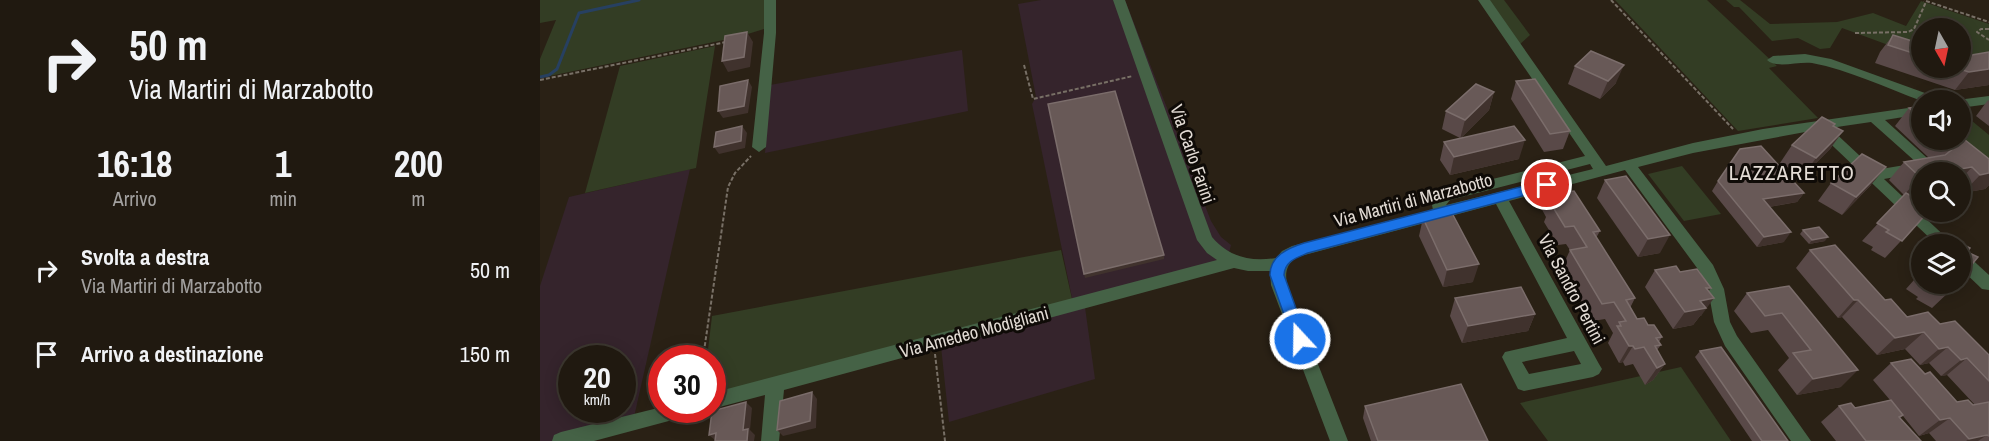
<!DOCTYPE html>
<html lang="it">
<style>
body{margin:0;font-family:"Archivo Narrow",sans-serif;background:#282219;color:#f1f3f6;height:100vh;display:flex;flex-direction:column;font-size:22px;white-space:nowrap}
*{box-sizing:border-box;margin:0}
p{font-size:20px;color:#a2a09f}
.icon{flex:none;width:33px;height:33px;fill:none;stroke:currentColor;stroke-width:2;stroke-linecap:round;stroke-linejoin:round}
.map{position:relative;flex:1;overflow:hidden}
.details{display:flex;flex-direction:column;background:#201910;width:540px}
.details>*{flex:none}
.banner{background:#201910;color:#f1f3f6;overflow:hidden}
.needle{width:39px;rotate:171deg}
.fabs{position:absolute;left:1371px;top:18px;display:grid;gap:12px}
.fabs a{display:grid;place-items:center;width:60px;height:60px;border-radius:50%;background:#201910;box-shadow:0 3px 15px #0003,0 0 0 2px #3d3830;font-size:30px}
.speed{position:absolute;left:18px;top:345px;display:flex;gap:12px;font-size:30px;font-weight:700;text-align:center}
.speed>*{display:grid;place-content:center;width:78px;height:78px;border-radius:50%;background:#201910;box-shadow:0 3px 15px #0003,0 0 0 2px #3d3830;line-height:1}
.speed small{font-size:15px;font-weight:400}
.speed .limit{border:9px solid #d22;background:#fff;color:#111}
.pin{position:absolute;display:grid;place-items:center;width:51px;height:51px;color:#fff;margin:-26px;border:3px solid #fff;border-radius:50%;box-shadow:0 2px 6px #0007}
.me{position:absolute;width:66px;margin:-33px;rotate:339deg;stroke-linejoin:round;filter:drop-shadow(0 0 4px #0008)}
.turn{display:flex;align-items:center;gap:21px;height:126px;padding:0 30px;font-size:27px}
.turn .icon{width:78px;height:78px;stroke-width:2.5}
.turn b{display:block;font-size:42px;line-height:51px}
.eta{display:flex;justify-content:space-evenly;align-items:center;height:102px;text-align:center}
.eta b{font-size:36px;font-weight:700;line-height:42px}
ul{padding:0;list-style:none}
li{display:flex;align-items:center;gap:18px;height:84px;padding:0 30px}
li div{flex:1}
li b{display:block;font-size:22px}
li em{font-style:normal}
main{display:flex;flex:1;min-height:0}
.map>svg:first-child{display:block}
.industrial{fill:#35242c;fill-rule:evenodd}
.green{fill:#333d24}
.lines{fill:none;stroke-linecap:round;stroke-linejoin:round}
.stream{stroke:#274061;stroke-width:3}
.path{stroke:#787066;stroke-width:2;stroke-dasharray:4 2;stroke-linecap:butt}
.minor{fill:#456246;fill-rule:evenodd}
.wall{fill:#594948}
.shaded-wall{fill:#40322d}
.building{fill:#685957;stroke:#7b6d6b;stroke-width:1.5}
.route{fill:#1a73e8;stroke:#114b97;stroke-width:1.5}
.labels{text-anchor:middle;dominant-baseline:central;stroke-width:6;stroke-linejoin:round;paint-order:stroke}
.street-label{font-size:18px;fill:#e3dcd5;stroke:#0f0b07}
.quarter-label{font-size:21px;letter-spacing:1.5px;fill:#e3dcd5;stroke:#0f0b07}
</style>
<main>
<section class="details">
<div class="banner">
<div class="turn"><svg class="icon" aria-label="right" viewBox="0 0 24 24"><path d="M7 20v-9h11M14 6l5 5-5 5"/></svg><div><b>50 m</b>Via Martiri di Marzabotto</div></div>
</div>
<div class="eta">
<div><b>16:18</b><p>Arrivo</p></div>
<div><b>1</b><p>min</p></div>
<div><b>200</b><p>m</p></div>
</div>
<ul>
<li><svg class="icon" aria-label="right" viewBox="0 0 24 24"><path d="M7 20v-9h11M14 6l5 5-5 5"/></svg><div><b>Svolta a destra</b><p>Via Martiri di Marzabotto</p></div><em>50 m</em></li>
<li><svg class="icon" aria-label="arrive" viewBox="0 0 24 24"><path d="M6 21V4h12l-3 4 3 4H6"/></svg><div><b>Arrivo a destinazione</b></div><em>150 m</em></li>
</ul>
</section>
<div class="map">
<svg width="1449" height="441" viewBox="0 0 1449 441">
<rect width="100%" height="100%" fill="#2a2115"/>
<g class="industrial">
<path d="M501,0h84l86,221 10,16 10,8 -4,16 -143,39 11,79 -146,43 -9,-85 132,-39 -40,-194 4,-7 -18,-93z"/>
<path d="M422,50l6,61 -203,42 5,-68z"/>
<path d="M150,169l-56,248 -46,24h-48v-155l29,-89zM32,358h50v52h-50z"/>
</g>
<g class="green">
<path d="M0,0h224v29l-26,8 -198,41v-19l16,-39 -16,3z"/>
<path d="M948,0h16l26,35 -11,10z"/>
<path d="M1075,0h92l70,66 -8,2 49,50 -80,13z"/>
<path d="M1186,0h14l30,24 67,-2 36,-9 33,13 15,-25 68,23v40l-28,-4 -1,-32h-38l-1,29 -79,-29 -12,20 -10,1 -22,-11 -26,3 -33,-34h-5z"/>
<path d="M175,46l-19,122 -111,25 35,-127z"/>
<path d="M1426,116l23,19v42l-29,-37 1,-23z"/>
<path d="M1142,166l39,48 -37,7 -36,-47z"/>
<path d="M521,250l11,49 -357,97 -2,-3 -1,-35h-5l5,-42z"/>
<path d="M1141,367l50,74h-183l-28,-38z"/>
</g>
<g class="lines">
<path class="stream" d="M0,77l9,-2 8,-6 22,-56 60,-13"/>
<g class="path">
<path d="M1071,0l122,129"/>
<path d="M1386,1l63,21"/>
<path d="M1449,29h-8l-4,3 12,8"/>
<path d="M1315,33l53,-1 6,-3 11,-25 -1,-3"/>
<path d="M484,65l9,34 100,-23"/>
<path d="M0,80l186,-38"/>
<path d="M395,354l10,87"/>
<path d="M163,358l25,-171 7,-14 16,-17"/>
</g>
<g class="minor">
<path d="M224,0h12v33l-10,114 -7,5 -7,-5 12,-114z"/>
<path d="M573,0h12l87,237c17,20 38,25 64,21l6,-7 10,-5 141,-36 -1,-5 8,-13 145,-36 -107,-156h12l116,166 87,-23 70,-14 159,-23v8l-37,6 51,46 -7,5 -45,8 69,65h-17l-120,-114 -123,23 -55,14 75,98 11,24 6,33 7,14 74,105h-20l-66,-95 -11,-24 -6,-33 -8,-17 -75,-102 -116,31 90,163 3,5 -3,5 -6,3 -69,14 -6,-2 -16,-32 3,-5 62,-14 -71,-134 -199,53c-11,8 -12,15 -10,28l61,156h-18l-59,-156 -1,-14h-22l-14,-3 -450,122 -5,51h-18l4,-46 -53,14v-16l505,-133 -10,-7 -10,-13zM1331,122l46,41 -42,7 -45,-42zM1050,164l3,5 -147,36 4,-5zM1034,351l7,13 -52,10 -7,-12z"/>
<path d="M1265,54l26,5 105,38 1,3 -15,1c-36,-13 -73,-31 -110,-38 -13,-2 -36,6 -45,-3l6,-4z"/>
<path d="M1449,96v8l-29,4v-8h-3z"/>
<path d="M1420,252l6,2 23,21v15l-7,-1 -22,-21z"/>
<path d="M122,407v3h27l-3,6 -6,2 -86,23h-42l2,-6 7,-3z"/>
</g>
</g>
<g class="wall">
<path d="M1353,35l29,9v24h38l29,-16v33l-34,5 -80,-27 5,-11z"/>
<path d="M1035,66l41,17 -16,16 -32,-15z"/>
<path d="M976,81l54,50 -7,18 -19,3 -33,-53z"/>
<path d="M954,92l-5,18 -28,28 58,21 -69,16 -10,-15 4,-18 16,-4 -18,-9 4,-18z"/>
<path d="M1448,100l1,1v25l-13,-10z"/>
<path d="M1382,106v34h38l29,19v26l-4,4 -22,4 -3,-3v-18h-38v20l-15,2 21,18 -43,46 -14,-8 2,-3 -11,-6 42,-46 -15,-15 15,-18 25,-4 -34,-32 14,-18z"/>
<path d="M1294,126l9,5 -13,18 -27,27 -23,-13 12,-18z"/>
<path d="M1065,180l55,73 -22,4 -41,-59z"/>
<path d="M1178,181l86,12 -7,9 -28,5 15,35 -27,5 -45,-56z"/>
<path d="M1291,183l40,2 -29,30 -24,-14z"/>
<path d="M1006,186l21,6 33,39 -4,7 39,60 -5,10 7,11 11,6 14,12 -3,5 2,3 -4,5 8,14 -12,16 -8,5 -12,-21 -8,2 -2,-4 -4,1 -11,-20 5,-10 -8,-14 -12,2 -31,-53 8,-18 -4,-6 -8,1 -14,-23 2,-5 -7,-13z"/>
<path d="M883,218l50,64 -30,5 -24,-51z"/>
<path d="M1263,230l22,11 -16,3 -9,-10z"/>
<path d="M1270,250l75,50 22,17 33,7 49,31v86h-53l-7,-8 -10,3 -16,-20 -3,2 21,23h-85l-15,-19 18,-16 16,2 35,-8 -17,-20 18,-17 34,11 32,28 18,3 -28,-30 -6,1 -12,-13 -9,2 -15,-16 -28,6 -35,-38 -4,1 -42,-50z"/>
<path d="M1115,270l25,2 31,16 -3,3 -7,25h-1l-7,9 -20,4 -28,-42z"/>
<path d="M1382,271v13h34l-6,7 -18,17 -16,-9 2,-2 -12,-8z"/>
<path d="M1249,286l52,101 -44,8 -19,-25 11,-12 -21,-28 -17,3 -17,-22 13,-18z"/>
<path d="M915,298l80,16 -7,17 -66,12 -12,-27z"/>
<path d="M1160,351l88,90h-36l-57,-84z"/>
<path d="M825,406l123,35h-117l-8,-23z"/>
</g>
<g class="shaded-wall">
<path d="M207,32l6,10 -3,25 -22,5 -6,-11z"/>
<path d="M1084,65l-8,18 -16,16 8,-18z"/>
<path d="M1449,69v16l-34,5 14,-18z"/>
<path d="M208,80l4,7 -4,26 -25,5 -5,-7z"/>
<path d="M954,92l-5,18 -29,29 5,-19z"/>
<path d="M202,126l5,7 -2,15 -26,6 -5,-7z"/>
<path d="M1303,131l-13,18 -27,27 13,-18z"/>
<path d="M985,140l-6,19 -69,16 4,-18z"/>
<path d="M1346,167l-15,18 -29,30 14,-18z"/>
<path d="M1432,167l-12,13v-8h-17z"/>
<path d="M1449,173v12l-4,4 -22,4 17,-18z"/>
<path d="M1382,176v16l-18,3 16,-18z"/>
<path d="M1264,193l-7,9 -41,7 7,-10z"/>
<path d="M1251,232l-7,10 -27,5 7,-10z"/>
<path d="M1130,235l-10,18 -22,4 10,-18z"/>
<path d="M1288,237l-3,4 -16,3 3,-4z"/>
<path d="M624,255v4l-79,19 -1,-4z"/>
<path d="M939,264l-6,18 -30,5 4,-17z"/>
<path d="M1166,288h5l-9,13 12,-3 -13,18h-1l-7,9 -20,4 12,-17z"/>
<path d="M1314,300h4l-16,17 -4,1z"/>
<path d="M995,314l-7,17 -66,12 6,-17z"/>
<path d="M1384,332l-19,17 -28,6 18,-17z"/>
<path d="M1089,346h4l-10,16 -4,1z"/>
<path d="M1408,347l-19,16 -9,2 19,-16z"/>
<path d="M1427,358l-20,17 -6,1 20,-16z"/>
<path d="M1125,364l-12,16 -8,5 12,-17z"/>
<path d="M1318,370l-17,17 -44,8 16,-16z"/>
<path d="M272,392l5,7 -1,29 -33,8 -6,-6z"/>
<path d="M206,402l6,6 -2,22 5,5 -1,6h-7l-4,-11z"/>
<path d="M1410,418l-21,15 -10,3 21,-16z"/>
<path d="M176,433v8l-7,-6z"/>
<path d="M1447,435l-9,6h-12l3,-2z"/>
</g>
<g class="building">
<path d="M207,32l-3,25 -22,4 3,-25z"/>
<path d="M1353,35l29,9v12l-34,-11z"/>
<path d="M1051,51l33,14 -16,16 -33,-15z"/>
<path d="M1449,52v17l-20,3 -13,-4h4v-11z"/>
<path d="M995,79l35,52 -20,3 -34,-53z"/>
<path d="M208,80l-4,26 -26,5 2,-25z"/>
<path d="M936,84l18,8 -29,28 -19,-9z"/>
<path d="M575,91l49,164 -80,19 -36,-170z"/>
<path d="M1382,106v13l-13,-11z"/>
<path d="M1282,117l13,7 -2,2 10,5 -27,27 -24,-13z"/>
<path d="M202,126l-1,15 -27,6 2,-15z"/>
<path d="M974,126l11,14 -71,17 -10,-15z"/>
<path d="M1420,136l29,23v14l-9,2 -8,-8 -29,5h-21v4l-2,1 -16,-15 41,-7 9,-7 -10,-8h16z"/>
<path d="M1221,146l43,47 -41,6 28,33 -27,5 -46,-56 22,-32z"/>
<path d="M1322,154l24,13 -30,30 -25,-14z"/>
<path d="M1086,176l44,59 -22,4 -43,-59z"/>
<path d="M1022,184l5,8 7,-1 26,40 -7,1 42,66 -9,2 11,19 7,-1 4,7h6l8,12 -6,1 5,7 -6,1 10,18 -8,4 -13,-21 -9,2 -2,-3h-4l-12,-20h4l-2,-4 7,-1 -12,-19 -12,2 -32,-54 17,-3 -13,-21 -9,1 -14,-23 5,-1 -10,-17z"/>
<path d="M1366,193l16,9 -2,3 2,1v6h6l-26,29 -16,-9 3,-2 -12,-7z"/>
<path d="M912,213l27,51 -32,6 -24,-52z"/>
<path d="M1279,227l9,10 -16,3 -9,-10z"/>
<path d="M1412,239l18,9 -3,4 11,5 -18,22v-35h-13z"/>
<path d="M1295,245l50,55 6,-1 16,18 21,-5 12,12 15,-3 34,34v26l-22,-23 -6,2 -13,-13 -9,2 -15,-17 -29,6 -37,-38h-4l-44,-50z"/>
<path d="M1136,266l4,6 17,-3 14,19h-5l8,10 -14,3 6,7 -21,4 -30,-42z"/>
<path d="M1397,284h19l-6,7z"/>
<path d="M1249,286l69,84 -45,9 -20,-26 18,-3 -29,-37 -17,3 -18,-23z"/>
<path d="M981,287l14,27 -67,12 -13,-28z"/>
<path d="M1181,347l67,94h-26l-62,-90z"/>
<path d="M1371,359l14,15 5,-2 27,30 11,-2 5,5 16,-3v34l-2,-1 -18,4 -19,-21 -10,2 -49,-57z"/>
<path d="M921,384l27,57h-110l-13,-35z"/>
<path d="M272,392l-2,29 -33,9 3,-29z"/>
<path d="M1351,400l12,15 -4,2 22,24h-55l-27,-35 12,-3 4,5z"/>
<path d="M206,402l-3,28 5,-1 -1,12h-32l1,-8 -7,2 3,-24z"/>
</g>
<path class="route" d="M1007,180l5,2 2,3 -2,3 -244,65c-12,5 -23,8 -24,22l23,64 -2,4 -5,2 -6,-2 -24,-68c0,-19 18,-27 34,-32z"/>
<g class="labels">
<g class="street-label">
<text transform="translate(653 154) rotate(71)">Via Carlo Farini</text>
<text transform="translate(873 200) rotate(-15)">Via Martiri di Marzabotto</text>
<text transform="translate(1032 289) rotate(62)">Via Sandro Pertini</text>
<text transform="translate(434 332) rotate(-15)">Via Amedeo Modigliani</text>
</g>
<g class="quarter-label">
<text x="1252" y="172">LAZZARETTO</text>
</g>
</g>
</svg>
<div class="fabs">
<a><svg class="needle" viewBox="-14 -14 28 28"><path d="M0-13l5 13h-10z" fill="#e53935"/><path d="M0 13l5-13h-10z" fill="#a2a09f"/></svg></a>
<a><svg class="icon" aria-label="sound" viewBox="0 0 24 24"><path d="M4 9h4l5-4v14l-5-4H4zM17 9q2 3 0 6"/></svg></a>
<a><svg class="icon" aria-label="search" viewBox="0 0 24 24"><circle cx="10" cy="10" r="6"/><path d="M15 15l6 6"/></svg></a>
<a><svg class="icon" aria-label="layers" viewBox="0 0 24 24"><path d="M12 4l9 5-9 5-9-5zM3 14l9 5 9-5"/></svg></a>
</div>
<div class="speed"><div>20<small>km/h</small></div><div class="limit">30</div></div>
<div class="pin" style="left:1007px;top:185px;background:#d93025"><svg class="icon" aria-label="arrive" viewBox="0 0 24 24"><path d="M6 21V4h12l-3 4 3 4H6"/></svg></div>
<svg class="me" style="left:760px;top:339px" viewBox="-20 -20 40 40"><circle r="17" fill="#1a73e8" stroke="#fff" stroke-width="3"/><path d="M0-11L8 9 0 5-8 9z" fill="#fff"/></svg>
</div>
</main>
